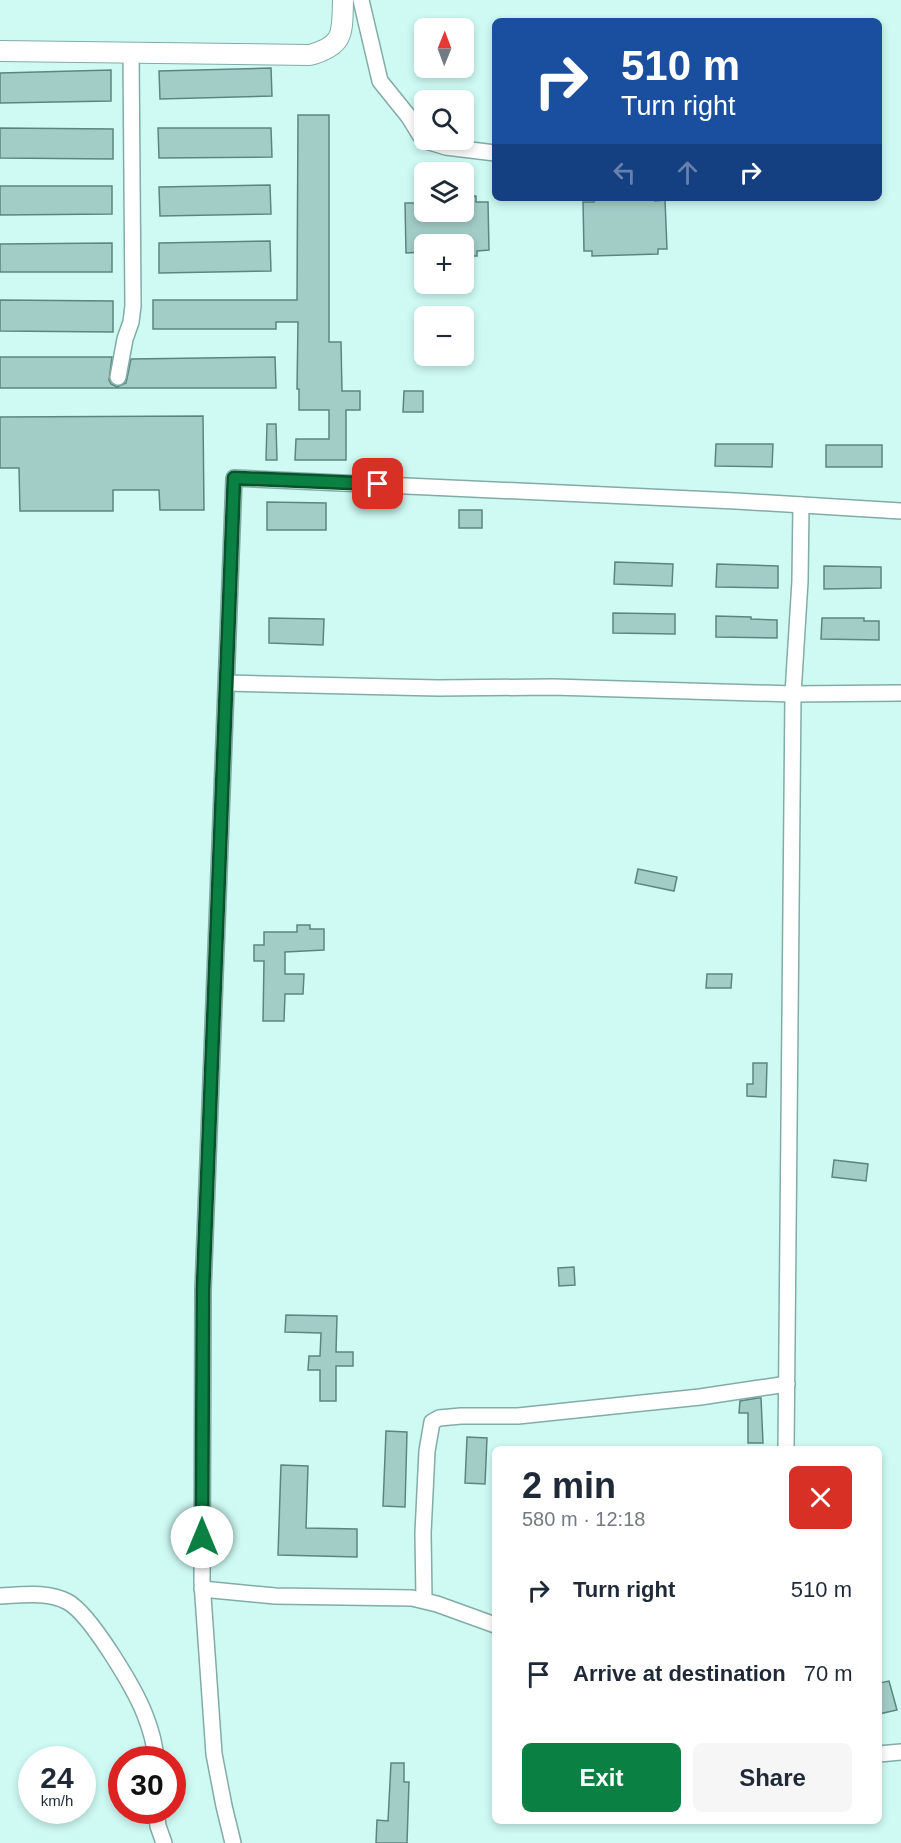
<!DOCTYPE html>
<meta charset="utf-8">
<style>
body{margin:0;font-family:Helvetica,sans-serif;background:#f6f6f7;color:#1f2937;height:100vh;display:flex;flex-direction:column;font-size:22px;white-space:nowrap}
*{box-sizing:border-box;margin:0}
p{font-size:20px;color:#747a83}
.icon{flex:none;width:33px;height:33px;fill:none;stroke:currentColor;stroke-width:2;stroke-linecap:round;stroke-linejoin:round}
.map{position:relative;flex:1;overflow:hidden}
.sheet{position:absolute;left:492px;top:1446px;width:390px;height:378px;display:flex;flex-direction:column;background:#fff;border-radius:9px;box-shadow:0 3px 9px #0003}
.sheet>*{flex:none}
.hud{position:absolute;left:492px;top:18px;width:390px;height:183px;border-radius:9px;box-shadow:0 3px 9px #0003;background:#1a4fa0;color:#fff;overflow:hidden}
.needle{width:39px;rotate:1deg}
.fabs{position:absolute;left:414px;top:18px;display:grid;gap:12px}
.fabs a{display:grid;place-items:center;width:60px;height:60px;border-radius:9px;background:#fff;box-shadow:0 3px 9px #0003;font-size:30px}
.speed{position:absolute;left:18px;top:1746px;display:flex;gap:12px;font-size:30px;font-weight:700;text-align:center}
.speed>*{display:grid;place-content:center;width:78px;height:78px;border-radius:50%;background:#fff;box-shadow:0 3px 9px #0003;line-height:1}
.speed small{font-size:15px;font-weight:400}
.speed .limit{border:9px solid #d22;background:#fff;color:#111}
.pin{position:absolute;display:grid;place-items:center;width:51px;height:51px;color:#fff;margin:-26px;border-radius:12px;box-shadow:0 3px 9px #0006}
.me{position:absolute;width:66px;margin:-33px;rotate:0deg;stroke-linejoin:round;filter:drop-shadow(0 0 4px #0008)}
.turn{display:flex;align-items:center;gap:21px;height:126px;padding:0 30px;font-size:27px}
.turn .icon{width:78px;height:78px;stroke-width:2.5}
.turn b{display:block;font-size:42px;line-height:51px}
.lanes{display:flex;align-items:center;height:57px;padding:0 30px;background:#0003;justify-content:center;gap:30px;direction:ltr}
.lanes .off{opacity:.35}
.round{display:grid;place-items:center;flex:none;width:63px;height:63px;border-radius:9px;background:#f6f6f7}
.head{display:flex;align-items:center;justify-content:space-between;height:102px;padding:0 30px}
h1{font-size:36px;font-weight:600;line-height:45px}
.button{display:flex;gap:12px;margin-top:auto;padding:12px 30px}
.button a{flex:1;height:69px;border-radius:9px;background:#0b8043;color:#fff;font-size:24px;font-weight:600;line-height:69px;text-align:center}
.button a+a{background:#f6f6f7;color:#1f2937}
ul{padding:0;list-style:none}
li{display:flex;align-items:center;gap:18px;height:84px;padding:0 30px}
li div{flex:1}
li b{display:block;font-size:22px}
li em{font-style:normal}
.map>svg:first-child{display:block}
.building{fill:#a2cdc7;stroke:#5d8580;stroke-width:1.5}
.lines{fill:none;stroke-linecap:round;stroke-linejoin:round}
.minor-casing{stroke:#82aca6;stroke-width:18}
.tertiary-casing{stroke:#82aca6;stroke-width:22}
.minor{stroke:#fff;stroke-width:15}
.tertiary{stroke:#fff;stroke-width:20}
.route-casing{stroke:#07532c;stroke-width:15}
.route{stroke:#0b8043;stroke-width:10}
</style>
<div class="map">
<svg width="901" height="1843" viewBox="0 0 901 1843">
<rect width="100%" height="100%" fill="#cefaf3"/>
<g class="building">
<path d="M271,68l1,28 -112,3 -1,-28z"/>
<path d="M111,70v31l-111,2v-30z"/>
<path d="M298,115h31v227h12l1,49h18v19h-14v50h-51l1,-21h33v-29h-30v-21h-2l1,-67h-22v7h-123v-29h144z"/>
<path d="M0,128l113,1v30l-113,-1z"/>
<path d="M158,128h113l1,29 -113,1z"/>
<path d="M270,185l1,29 -111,2 -1,-29z"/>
<path d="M0,186h112v28l-112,1z"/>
<path d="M476,196v6h12l1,48 -12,1v5h-13v-12h-40v8l-18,1 -1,-50h19v9h40v-15z"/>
<path d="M594,198h61v3l10,-1 2,49h-9v5l-66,2v-5h-8l-1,-49h11z"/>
<path d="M270,241l1,30 -112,2v-30z"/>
<path d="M112,243v29h-112v-28z"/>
<path d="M0,300l113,1v31l-113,-1z"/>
<path d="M0,357h112l-3,23 2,4 6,3 9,-4 5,-24 144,-2 1,31h-276z"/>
<path d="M404,391h19v21h-20z"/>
<path d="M203,416l1,94h-44l-1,-20h-46v21h-93l-1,-43h-19v-51z"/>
<path d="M267,424h9l1,36h-11z"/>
<path d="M716,444h57l-1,23 -57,-1z"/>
<rect x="826" y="445" width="56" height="22"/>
<path d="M267,502l59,1v27h-59z"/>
<rect x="459" y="510" width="23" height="18"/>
<path d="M615,562l58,2 -1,22 -58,-2z"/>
<path d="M717,564l61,2v22l-62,-1z"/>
<path d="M824,566l57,1v21l-57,1z"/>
<path d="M613,613l62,1v20l-62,-1z"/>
<path d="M716,616l35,1v2l26,1v18l-61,-1z"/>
<path d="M269,618l55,1 -1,26 -54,-2z"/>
<path d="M822,618h42v3h15v19l-58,-1z"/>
<path d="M638,869l39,8 -3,14 -39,-8z"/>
<path d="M297,925h13v4h14v21l-39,2v22h19l-1,20h-18l-1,27h-21l1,-60h-10v-16h10v-13h33z"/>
<path d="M707,974h25l-1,14h-25z"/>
<path d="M753,1063h14l-1,34 -19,-1v-12h6z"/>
<path d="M834,1160l34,4 -2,17 -34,-4z"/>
<path d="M574,1267l1,18 -16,1 -1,-18z"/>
<path d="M286,1315l51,1 -1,36h17v14h-17v35h-16v-31h-12l1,-14h11l1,-23 -36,-1z"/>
<path d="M758,1398h3l2,45h-15v-30h-9l1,-12z"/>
<path d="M386,1431l21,1 -2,75 -22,-1z"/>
<path d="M467,1437l20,1 -2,46 -20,-1z"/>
<path d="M281,1465l27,1 -2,62 51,1v28l-79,-2z"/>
<path d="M889,1681l8,29 -18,4v-31z"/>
<path d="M391,1763h13v19h5l-2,61h-31l1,-23 11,1z"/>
</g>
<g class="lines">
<defs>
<g id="minor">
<path d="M361,0l19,81 29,36 11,18 6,6 20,6 49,6"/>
<path d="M118,377l7,-38 6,-17 2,-16 -2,-254"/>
<path d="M227,683l211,5 115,-1 240,7 108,-1"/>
<path d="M786,1449l7,-755 7,-113 1,-76"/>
<path d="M202,1589l73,7 137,2 25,6 58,21"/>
<path d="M0,1596c22,-1 48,-5 68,6 23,13 67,87 77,113 6,15 10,29 11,45"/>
<path d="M424,1600l-1,-67 4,-82 5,-29 7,-4 22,-2h57l182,-19 87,-13"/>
<path d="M879,1754l22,-2"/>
<path d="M156,1810l2,16 6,17"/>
<path d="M233,1843l-9,-37 -10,-52 -12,-172 1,-292 31,-812 502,23 165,10"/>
</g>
<path id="tertiary" d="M0,51l310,4c35,-10 32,-22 33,-55"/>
</defs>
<use href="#minor" class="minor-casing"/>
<use href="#tertiary" class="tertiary-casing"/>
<use href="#minor" class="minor"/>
<use href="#tertiary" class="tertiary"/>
</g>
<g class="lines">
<defs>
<path id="route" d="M202,1537l1,-247 31,-812 144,6"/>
</defs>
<use href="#route" class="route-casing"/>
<use href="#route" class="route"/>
</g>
</svg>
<div class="fabs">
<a><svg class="needle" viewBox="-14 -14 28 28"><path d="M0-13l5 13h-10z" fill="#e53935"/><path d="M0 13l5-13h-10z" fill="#747a83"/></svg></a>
<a><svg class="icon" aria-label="search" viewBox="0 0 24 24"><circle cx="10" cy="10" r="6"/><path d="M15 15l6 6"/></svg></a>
<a><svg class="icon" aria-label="layers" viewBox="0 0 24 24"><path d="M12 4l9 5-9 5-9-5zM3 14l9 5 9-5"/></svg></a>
<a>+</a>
<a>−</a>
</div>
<div class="speed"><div>24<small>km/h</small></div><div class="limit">30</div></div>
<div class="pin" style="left:378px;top:484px;background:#d93025"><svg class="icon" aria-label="arrive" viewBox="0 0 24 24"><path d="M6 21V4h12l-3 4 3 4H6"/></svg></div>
<svg class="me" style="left:202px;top:1537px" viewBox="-20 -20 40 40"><circle r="19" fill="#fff"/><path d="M0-13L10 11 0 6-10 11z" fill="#0b8043"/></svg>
<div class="hud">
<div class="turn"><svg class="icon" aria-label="right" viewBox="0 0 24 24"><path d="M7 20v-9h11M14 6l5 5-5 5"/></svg><div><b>510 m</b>Turn right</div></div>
<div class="lanes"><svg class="icon off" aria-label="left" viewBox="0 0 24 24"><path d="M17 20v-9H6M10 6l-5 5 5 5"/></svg><svg class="icon off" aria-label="ahead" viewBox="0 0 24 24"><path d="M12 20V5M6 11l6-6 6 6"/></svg><svg class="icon" aria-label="right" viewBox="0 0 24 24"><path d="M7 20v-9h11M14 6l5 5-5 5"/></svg></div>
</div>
<section class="sheet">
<div class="head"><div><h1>2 min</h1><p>580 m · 12:18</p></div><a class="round" style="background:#d93025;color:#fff"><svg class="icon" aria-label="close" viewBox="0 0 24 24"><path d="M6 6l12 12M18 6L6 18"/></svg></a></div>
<ul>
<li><svg class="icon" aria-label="right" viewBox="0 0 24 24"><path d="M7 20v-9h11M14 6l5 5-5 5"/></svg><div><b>Turn right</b></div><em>510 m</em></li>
<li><svg class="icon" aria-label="arrive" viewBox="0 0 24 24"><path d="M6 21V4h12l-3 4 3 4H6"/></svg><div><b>Arrive at destination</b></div><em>70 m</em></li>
</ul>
<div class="button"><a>Exit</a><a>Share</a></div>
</section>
</div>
